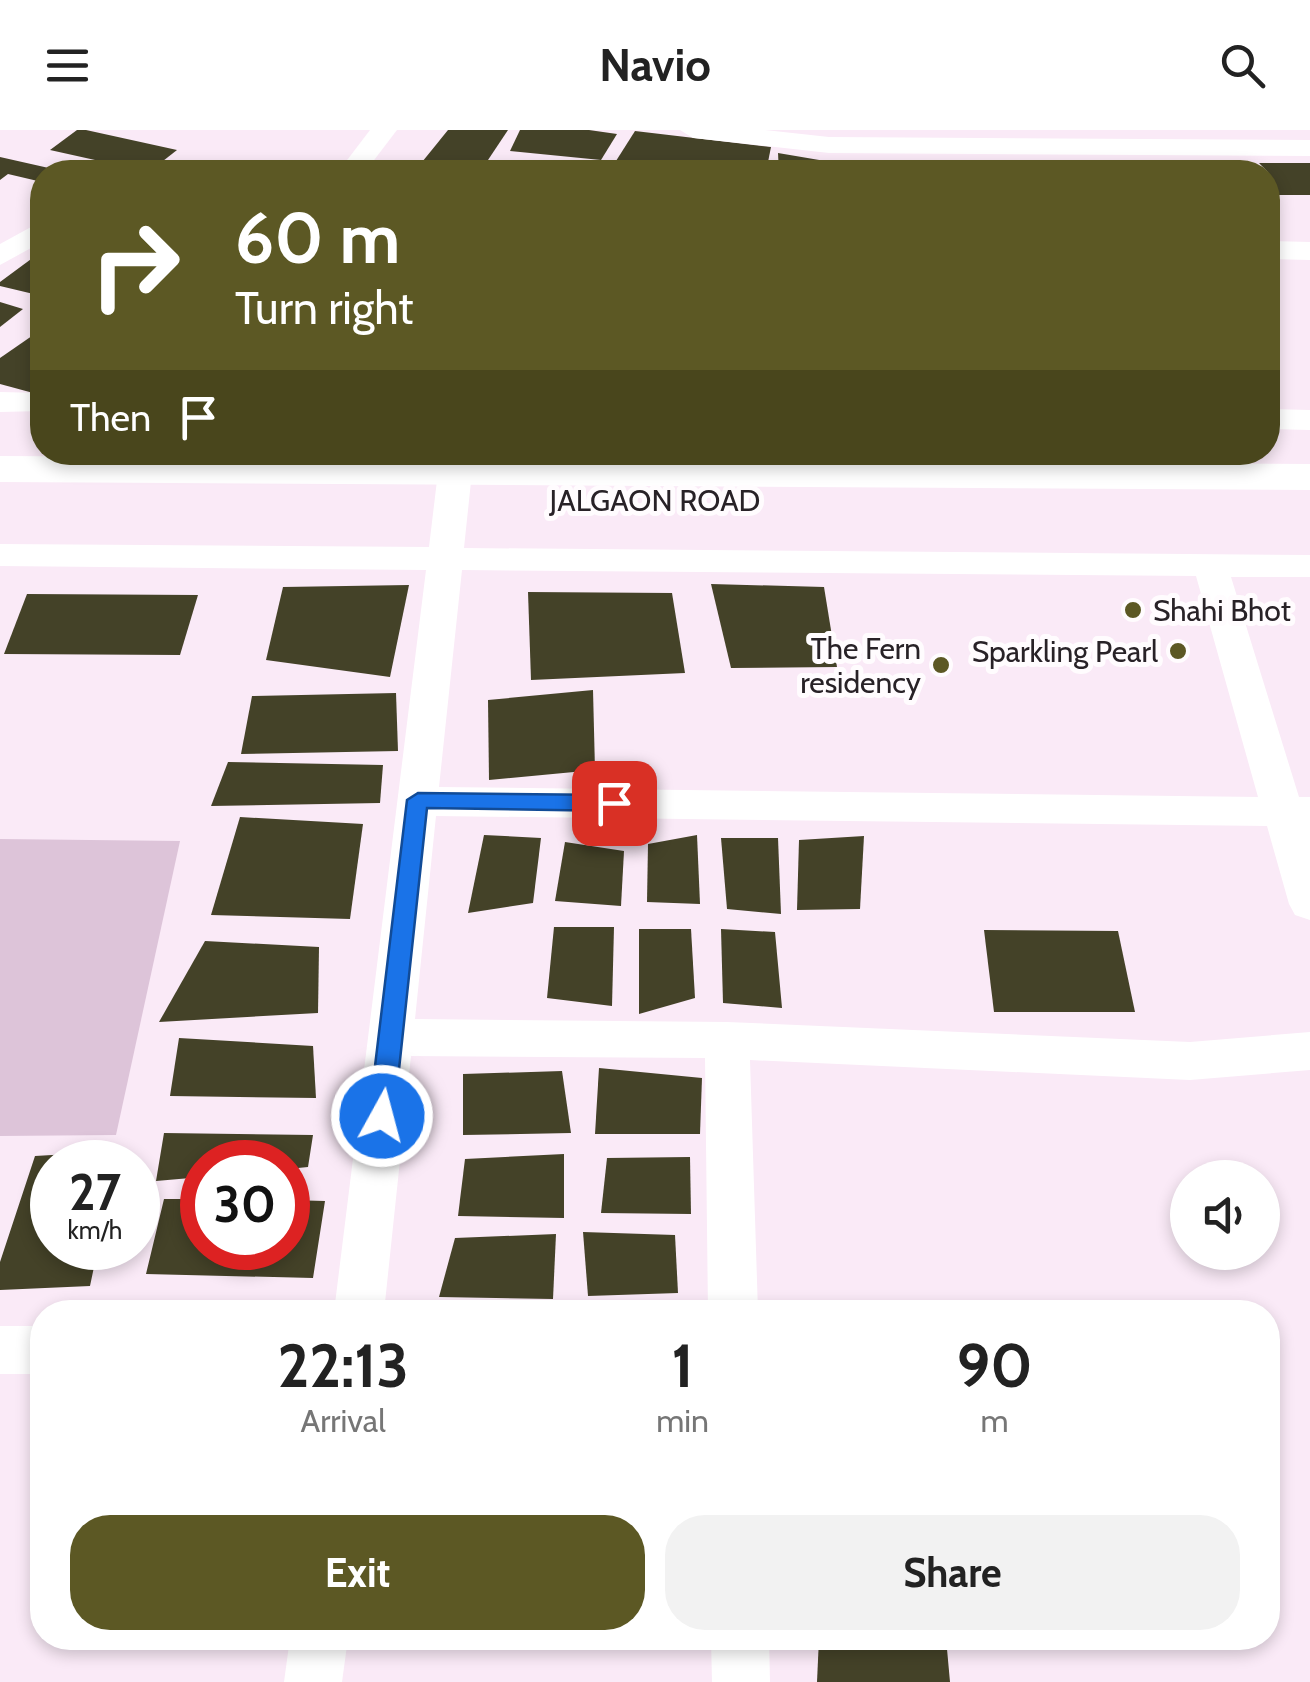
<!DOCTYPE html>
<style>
body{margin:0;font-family:Cabin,sans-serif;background:#f2f2f2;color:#222;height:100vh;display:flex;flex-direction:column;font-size:38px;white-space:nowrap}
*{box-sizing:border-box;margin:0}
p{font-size:32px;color:#767676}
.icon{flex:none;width:55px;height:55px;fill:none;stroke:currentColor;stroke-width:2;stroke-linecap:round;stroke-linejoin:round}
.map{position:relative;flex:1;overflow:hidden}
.drawer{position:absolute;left:30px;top:1170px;width:1250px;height:350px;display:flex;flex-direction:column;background:#fff;border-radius:40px;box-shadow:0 5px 15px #0003}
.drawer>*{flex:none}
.hud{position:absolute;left:30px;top:30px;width:1250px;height:305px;border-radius:40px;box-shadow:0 5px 15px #0003;background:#5c5824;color:#fff;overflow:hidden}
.controls{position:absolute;left:1170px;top:1030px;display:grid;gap:20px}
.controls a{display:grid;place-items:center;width:110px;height:110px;border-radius:50%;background:#fff;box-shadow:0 5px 15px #0003;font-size:50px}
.speed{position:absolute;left:30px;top:1010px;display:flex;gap:20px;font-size:50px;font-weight:700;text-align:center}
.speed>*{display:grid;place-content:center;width:130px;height:130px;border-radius:50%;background:#fff;box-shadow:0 5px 15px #0003;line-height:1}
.speed small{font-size:25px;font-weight:400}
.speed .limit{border:15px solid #d22;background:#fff;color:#111}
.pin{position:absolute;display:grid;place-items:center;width:85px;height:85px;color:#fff;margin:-42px;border-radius:20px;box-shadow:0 5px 15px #0006}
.me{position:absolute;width:110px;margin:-55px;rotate:7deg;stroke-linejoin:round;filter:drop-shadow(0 0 8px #0008)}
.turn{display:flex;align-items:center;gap:35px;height:210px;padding:0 40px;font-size:45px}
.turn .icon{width:130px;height:130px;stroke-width:2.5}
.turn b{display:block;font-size:70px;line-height:85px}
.then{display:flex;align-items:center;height:95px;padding:0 40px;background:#0003;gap:20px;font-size:38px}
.eta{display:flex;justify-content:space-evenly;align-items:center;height:170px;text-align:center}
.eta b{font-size:60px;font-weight:700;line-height:70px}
.button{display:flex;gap:20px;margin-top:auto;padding:20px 40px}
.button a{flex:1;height:115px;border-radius:40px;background:#5c5824;color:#fff;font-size:40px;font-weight:700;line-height:115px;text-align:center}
.button a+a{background:#f2f2f2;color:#222}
header{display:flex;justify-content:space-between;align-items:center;height:130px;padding:0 40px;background:#fff;font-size:45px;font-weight:700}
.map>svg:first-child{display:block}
.green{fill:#ddc4d9}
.building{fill:#444228}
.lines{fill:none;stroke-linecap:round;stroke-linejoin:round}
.minor{fill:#fff;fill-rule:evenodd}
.trunk{fill:#fff;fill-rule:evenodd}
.route{fill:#1a73e8;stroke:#114b97;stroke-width:2.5}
.poi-dot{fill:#5c5824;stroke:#fffcfe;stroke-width:4}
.labels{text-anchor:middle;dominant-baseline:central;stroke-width:10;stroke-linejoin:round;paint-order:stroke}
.street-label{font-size:30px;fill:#282227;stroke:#fffcfe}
.poi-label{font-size:30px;fill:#282227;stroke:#fffcfe;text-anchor:end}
</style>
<header><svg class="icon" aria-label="menu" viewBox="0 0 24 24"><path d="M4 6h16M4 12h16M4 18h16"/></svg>Navio<svg class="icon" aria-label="search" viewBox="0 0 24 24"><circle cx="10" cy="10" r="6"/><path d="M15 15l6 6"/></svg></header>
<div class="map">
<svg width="1310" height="1552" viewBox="0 0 1310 1552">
<rect width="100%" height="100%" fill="#faeaf7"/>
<path class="green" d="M0,709l180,2 -64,294 -116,1z"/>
<g class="building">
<path d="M77,0h9l91,20 -28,22 -99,-22z"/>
<path d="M448,0h60l-28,42h-66z"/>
<path d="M520,0h69l28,4 -16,26 -91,-9z"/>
<path d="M635,1l136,16 -5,25h-157z"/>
<path d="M778,23l53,9 2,10h-54z"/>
<path d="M0,27l62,14v1h-20v10l-34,-8 -8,6z"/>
<path d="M1196,31l37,1 4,10h-37z"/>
<path d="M884,32h48l2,10h-48z"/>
<path d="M1259,33h51v32h-37l-5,-23z"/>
<path d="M1071,34l3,8h-125l-1,-7z"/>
<path d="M1084,34h43l3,8h-43z"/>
<path d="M42,121v45l-42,-10v-4z"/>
<path d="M0,172l23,7 -23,18z"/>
<path d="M42,199v59l-5,6 -37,-10v-26z"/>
<path d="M711,454l113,3 13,80 -106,1z"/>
<path d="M409,455l-19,92 -124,-17 17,-73z"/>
<path d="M528,462l144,1 13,80 -154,7z"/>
<path d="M27,464l171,1 -18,60 -176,-1z"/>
<path d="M593,560l2,80 -106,10 -1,-80z"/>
<path d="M396,563l2,58 -157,3 11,-58z"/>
<path d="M228,632l155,3 -3,38 -169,3z"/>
<path d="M240,687l123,7 -13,95 -139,-4z"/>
<path d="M484,705l57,3 -8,65 -65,10z"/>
<path d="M697,705l3,69 -53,-2 1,-58z"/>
<path d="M864,706l-4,73 -63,1 2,-70z"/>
<path d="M721,708h57l3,76 -54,-5z"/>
<path d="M565,712l59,9 -3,55 -66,-5z"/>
<path d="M554,797h60l-2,79 -65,-8z"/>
<path d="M639,799h52l4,69 -56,16z"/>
<path d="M721,799l54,3 7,76 -59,-5z"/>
<path d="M984,800l134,1 17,81h-141z"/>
<path d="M205,811l114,6 -1,66 -159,9z"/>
<path d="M179,908l134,8 3,52 -146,-2z"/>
<path d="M599,938l103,10 -2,56h-105z"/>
<path d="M562,941l9,62 -108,2v-61z"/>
<path d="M164,1003l149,2 -5,32 -20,2v-7h-86v15l-46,4z"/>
<path d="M120,1021l-2,11h-66v86h46l-8,38 -90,4v-28l35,-106z"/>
<path d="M564,1024v64l-106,-2 7,-57z"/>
<path d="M690,1027l1,57 -90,-1 6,-55z"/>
<path d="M164,1069h38v49h86v-48l37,1 -12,77 -167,-4z"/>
<path d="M583,1102l92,3 3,58 -90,3z"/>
<path d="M556,1104l-3,65 -114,-2 16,-59z"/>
<path d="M819,1508h127l4,44h-133z"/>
</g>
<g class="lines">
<g class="minor">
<path d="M370,0h27l-32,42h-27z"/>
<path d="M680,0h85l64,7 481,3v16l-481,-3 -136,-15z"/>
<path d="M42,91v21l-42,23v-21z"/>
<path d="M1268,111l42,1v18l-42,-1z"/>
<path d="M0,262l42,1v18l-42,1z"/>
<path d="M1268,279l42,1v20l-42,-1z"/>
<path d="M455,332l12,3 5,7 -8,76 846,7v22h-79l68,220h11v123l-15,-5 -6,-11 -22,-78 -831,-10 -21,203 312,3 463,20 120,-10v38l-120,10 -440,-20 8,252h-50l-3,-254 -294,-2 -27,256h-50l92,-742 -426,-4v-22l429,3 9,-75 5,-7zM462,440l734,6 62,221 -819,-10z"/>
<rect x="0" y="1196" width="42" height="48"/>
<path d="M290,1508h58l-6,44h-58z"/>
<path d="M711,1508h58l1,44h-58z"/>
</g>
<path class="trunk" d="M0,326l1310,8v26l-1310,-8z"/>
</g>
<path class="route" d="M418,663l196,2 11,8 -11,8 -187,-3 -33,308 -12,10 -13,-10 38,-316z"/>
<g class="poi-dot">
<circle cx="1133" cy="480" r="10"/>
<circle cx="1178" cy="521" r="10"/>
<circle cx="941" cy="535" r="10"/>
</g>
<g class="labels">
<g class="street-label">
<text x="655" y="370">JALGAON ROAD</text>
</g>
<g class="poi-label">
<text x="1153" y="480" text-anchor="start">Shahi Bhot</text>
<text x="921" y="518">The Fern<tspan x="921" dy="34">residency</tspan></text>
<text x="1158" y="521">Sparkling Pearl</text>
</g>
</g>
</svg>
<div class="controls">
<a><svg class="icon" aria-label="sound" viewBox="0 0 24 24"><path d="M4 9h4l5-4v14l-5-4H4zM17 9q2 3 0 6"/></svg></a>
</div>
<div class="speed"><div>27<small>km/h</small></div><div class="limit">30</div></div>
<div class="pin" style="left:614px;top:673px;background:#d93025"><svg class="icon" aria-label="arrive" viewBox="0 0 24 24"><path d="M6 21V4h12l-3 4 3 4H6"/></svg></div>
<svg class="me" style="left:382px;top:986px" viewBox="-20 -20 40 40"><circle r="17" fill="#1a73e8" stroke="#fff" stroke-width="3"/><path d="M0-11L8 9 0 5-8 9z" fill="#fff"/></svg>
<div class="hud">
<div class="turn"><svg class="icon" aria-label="right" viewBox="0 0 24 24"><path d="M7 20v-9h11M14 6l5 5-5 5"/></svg><div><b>60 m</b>Turn right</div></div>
<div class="then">Then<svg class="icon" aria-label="arrive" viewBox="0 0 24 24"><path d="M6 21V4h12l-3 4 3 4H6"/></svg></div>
</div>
<section class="drawer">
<div class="eta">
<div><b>22:13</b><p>Arrival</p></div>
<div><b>1</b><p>min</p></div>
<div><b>90</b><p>m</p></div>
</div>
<div class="button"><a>Exit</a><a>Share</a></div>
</section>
</div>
